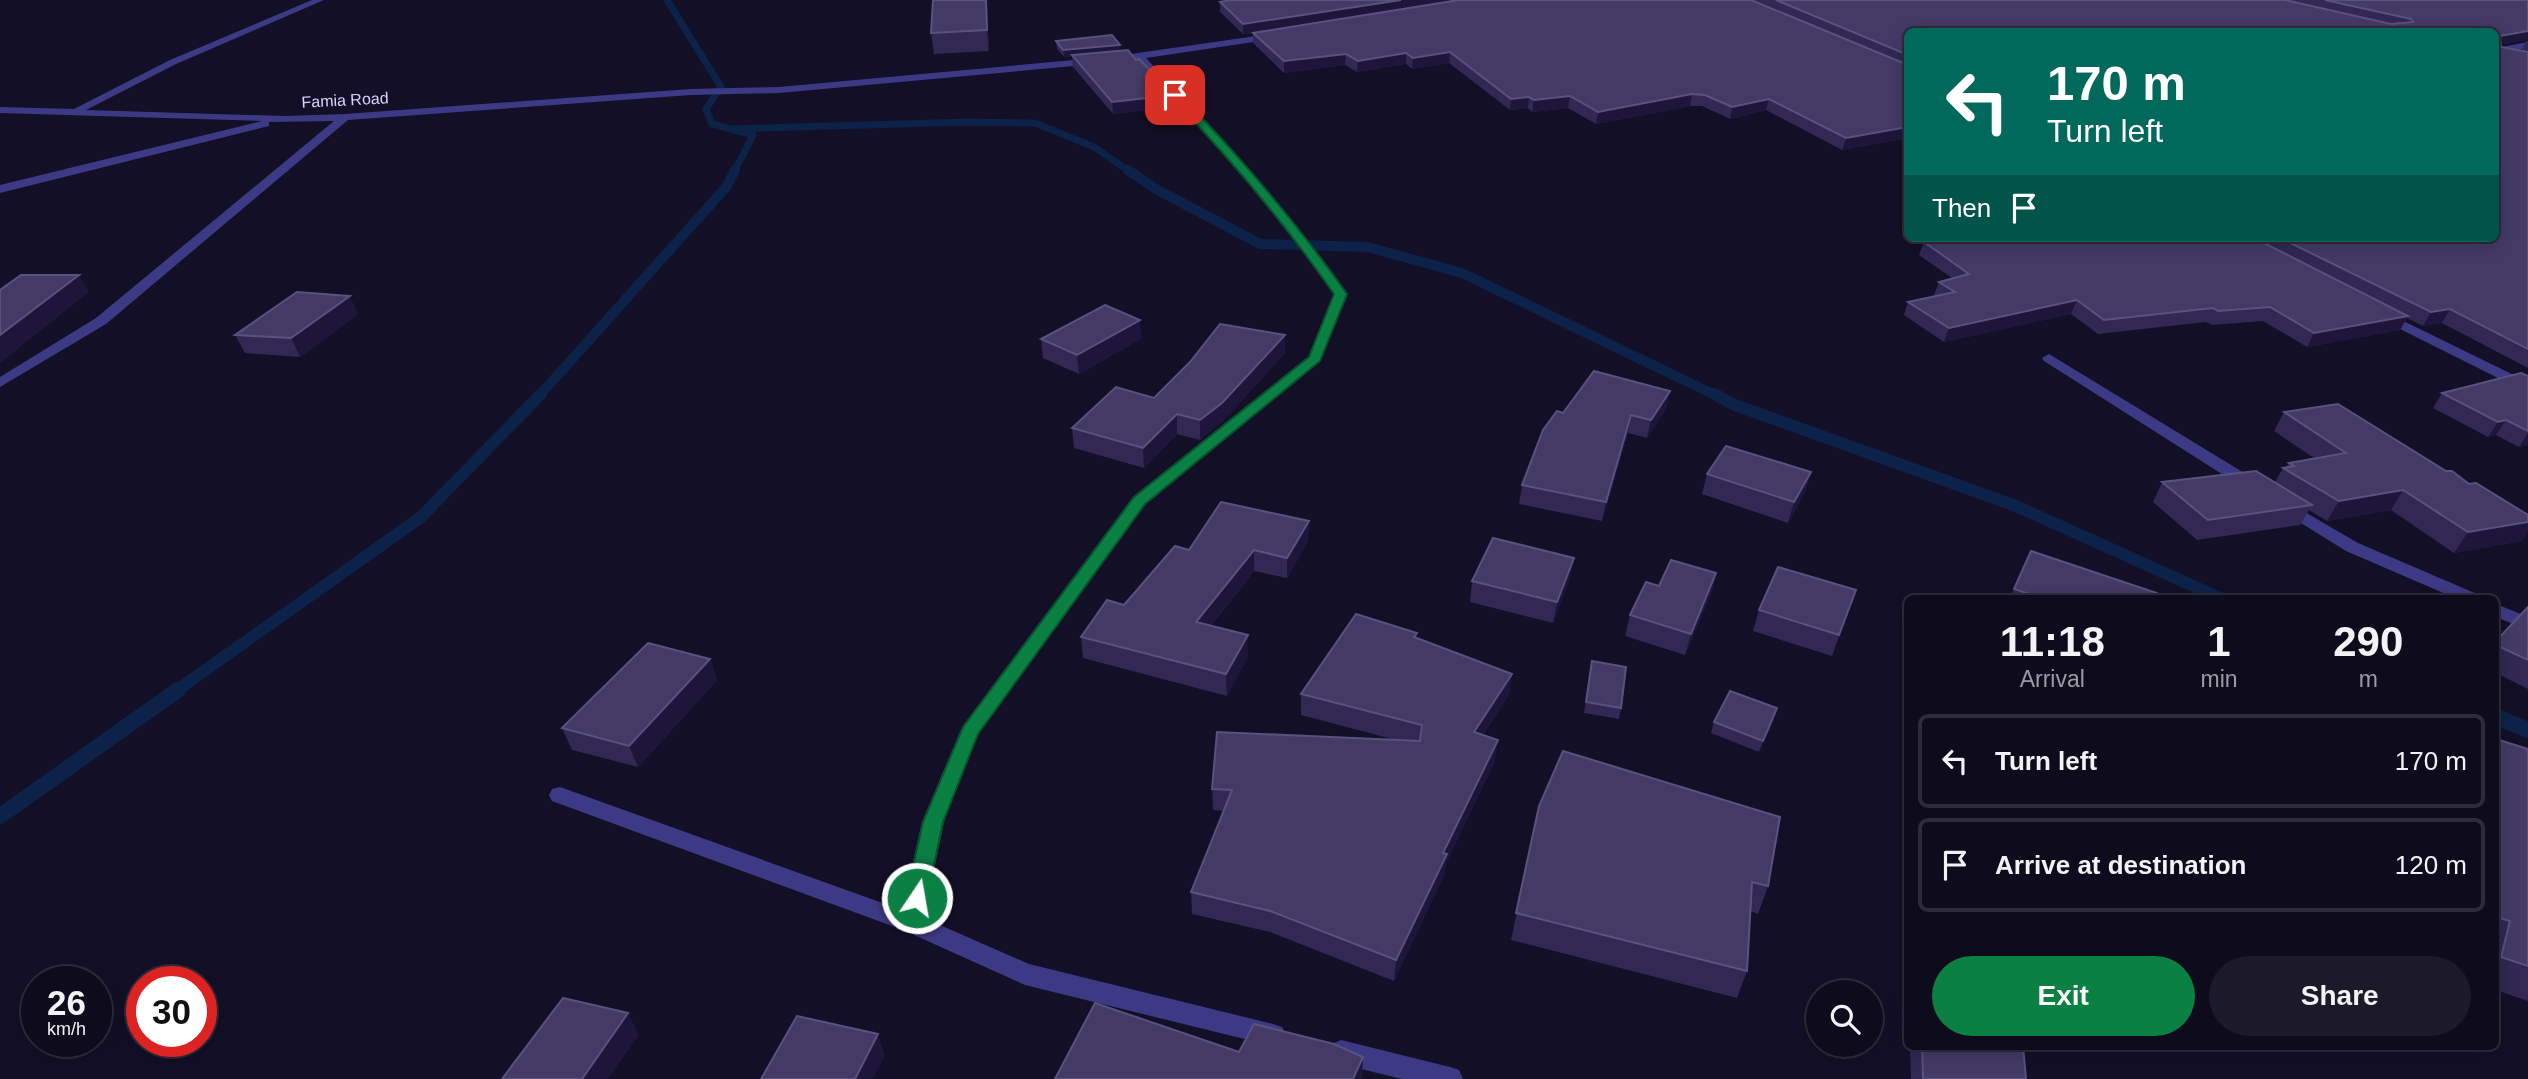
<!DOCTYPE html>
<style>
body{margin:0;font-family:Arial,sans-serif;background:#1c1929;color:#f1f3f6;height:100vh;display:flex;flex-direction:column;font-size:26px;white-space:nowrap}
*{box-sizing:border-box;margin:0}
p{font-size:23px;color:#9b9ba3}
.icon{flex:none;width:38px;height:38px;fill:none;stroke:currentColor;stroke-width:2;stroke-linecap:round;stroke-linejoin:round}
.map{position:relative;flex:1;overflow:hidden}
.side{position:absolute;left:1904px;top:595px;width:595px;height:455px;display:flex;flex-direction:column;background:#0e0b1c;border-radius:10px;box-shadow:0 4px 18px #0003,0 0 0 2px #2e2b3b}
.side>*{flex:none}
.banner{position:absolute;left:1904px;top:28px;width:595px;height:214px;border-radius:10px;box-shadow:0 4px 18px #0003,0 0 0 2px #2e2b3b;background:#00695c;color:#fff;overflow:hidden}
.buttons{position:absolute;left:1806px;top:980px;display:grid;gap:14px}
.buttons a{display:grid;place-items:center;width:77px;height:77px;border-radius:50%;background:#0e0b1c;box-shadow:0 4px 18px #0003,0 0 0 2px #2e2b3b;font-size:35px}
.speed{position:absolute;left:21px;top:966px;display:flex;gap:14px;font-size:35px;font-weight:700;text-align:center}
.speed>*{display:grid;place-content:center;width:91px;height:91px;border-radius:50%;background:#0e0b1c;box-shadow:0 4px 18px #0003,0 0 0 2px #2e2b3b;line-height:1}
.speed small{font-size:18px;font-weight:400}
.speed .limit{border:10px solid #d22;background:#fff;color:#111}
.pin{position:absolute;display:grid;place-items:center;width:60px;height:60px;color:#fff;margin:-30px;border-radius:14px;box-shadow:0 4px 10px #0006}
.me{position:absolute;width:77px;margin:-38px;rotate:12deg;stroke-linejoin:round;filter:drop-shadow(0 0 5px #0008)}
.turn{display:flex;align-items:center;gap:24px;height:147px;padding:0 28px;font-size:32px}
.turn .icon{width:91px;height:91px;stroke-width:2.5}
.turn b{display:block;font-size:49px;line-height:60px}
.then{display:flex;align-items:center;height:66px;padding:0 28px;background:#0003;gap:14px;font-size:26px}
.eta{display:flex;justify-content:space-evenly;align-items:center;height:119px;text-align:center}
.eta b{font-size:42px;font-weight:800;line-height:49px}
.cta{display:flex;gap:14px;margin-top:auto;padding:14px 28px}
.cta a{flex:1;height:80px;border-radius:42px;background:#0b8043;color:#fff;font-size:28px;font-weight:800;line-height:80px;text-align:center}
.cta a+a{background:#1c1929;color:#f1f3f6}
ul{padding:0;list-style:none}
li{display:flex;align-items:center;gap:21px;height:94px;margin:0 14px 10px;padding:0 14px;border:4px solid #2e2b3b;border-radius:10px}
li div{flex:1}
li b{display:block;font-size:26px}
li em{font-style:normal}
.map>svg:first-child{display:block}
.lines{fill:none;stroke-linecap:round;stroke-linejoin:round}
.stream-far3{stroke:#0c2248;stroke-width:7}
.stream-far2{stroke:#0c2248;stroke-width:10}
.stream-far1{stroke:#0c2248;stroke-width:12}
.stream{stroke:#0c2248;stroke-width:16}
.minor{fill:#3d3a85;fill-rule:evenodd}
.wall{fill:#312854}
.shaded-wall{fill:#1d163a}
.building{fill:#433a66;stroke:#5a527e;stroke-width:2}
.route{fill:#0b8043;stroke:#07532c;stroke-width:2}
.labels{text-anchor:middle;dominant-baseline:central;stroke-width:7;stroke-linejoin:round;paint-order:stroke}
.far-street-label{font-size:16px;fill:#d9d4ff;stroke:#130f26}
</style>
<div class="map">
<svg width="2528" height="1079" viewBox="0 0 2528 1079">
<rect width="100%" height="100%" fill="#130f26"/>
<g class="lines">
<g class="stream-far3">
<path d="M667,0l54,87 -15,22 6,15 41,11 -19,37"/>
<path d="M730,129l237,-7 68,1 59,24 36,25"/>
</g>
<g class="stream-far2">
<path d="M1128,170l28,19 104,55 108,3 94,26 255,123"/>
<path d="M539,396l188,-210 8,-16"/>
</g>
<g class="stream-far1">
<path d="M1714,394l21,11 281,101 204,92"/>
<path d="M176,691l245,-174 120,-123"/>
</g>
<g class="stream">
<path d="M2496,717l32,13"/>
<path d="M0,816l178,-126"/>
</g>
<g class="minor">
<path d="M312,0h12l-148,64 -90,46 199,6 60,-2 346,-25 88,-2 317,-29 5,3 -5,3 -317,29 -88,2 -343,25 -242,204 -106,63v-10l96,-59 238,-197 -65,1v4l-269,67v-8l262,-64 -262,-8v-6l74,2 96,-49z"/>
<path d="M1277,33l5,3 -2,2 -134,20c72,75 142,151 202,236l-28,67 -175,144 -167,229 -34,88 -20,96 105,46 244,60 9,3 4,8 -4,8 -9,3 -248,-61 -122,-55 -351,-129 -3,-6 3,-6 8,-2 342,123 20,-88 40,-95 171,-230 176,-141 25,-62 -40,-56 -69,-85 -88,-94 -11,-2 5,-3z"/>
<path d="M2528,42v6l-32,6v-6z"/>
<path d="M2381,310l147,72v11l-152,-76 -2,-3z"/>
<path d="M2049,354l210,128 2,4 -2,4h-12l-203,-129 -2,-3z"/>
<path d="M2286,501l72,42 119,51 2,4h-24l-109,-47 -66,-41 -2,-4 2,-4z"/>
<path d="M2496,604l32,13v13l-32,-13z"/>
<path d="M1341,1040l109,27 9,3 4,9h-61l-61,-15 -9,-4 -4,-8 4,-8z"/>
</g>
</g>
<g class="wall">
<path d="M933,0h53l3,51 -55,3 -3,-21z"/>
<path d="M1231,0h1297l-27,45v2l20,4 5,-10h2v327l-86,-45 -19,3 -16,-8 -7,12 -93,17 -44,-26 -51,4 -6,-3 -108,12 -27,-20 -127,28 -40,-27 4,-13 28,-6 -2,-1 5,-13 13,-4 -33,-23 5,-13 29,-4h543v-206h-588v106l-66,12 -76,-40 -36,9 -28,-13h-12l-94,18 -28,-16 -36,4 -4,-4 -18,2 -61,-47 -37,6 -6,-5 -49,8 -12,-7 -61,8 -31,-30v-10l-10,1 -23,-22v-10z"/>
<path d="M1056,41l64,4v6l54,56 -61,7 -40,-47 -1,-11 -8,1 -7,-8z"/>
<path d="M358,314l-58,43 -55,-4 -10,-18z"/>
<path d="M1285,335v18l-63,69 -22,18 -23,-6 -33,34 -70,-20 -2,-20 82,-30z"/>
<path d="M1142,338l-63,36 -36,-16 -2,-19z"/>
<path d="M2528,376v69l-9,2 -23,-12 -8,2 -55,-29 9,-15z"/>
<path d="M1666,409l-19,29 -19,-5 -26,88 -83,-17 3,-19 41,-72z"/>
<path d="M2284,412l238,129 -68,12 -63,-43 -64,11 -18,-11 -9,15 -103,15 -44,-38 9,-20h113l8,-14 3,-1 3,-4 25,-5 -40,-27z"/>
<path d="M1811,472l-6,20 -17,31 -86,-29 5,-20z"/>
<path d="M1309,521l-1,20 -21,37 -33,-7 -43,55 37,30 -21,40 -144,-38 -2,-21 43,-32 65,-55z"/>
<path d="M2031,551l124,47h-145z"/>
<path d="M1716,573l-5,21 -26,61 -60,-19 5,-21 29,-29z"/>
<path d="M1570,578l-17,45 -83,-21 2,-21z"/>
<path d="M1856,590l-24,66 -79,-25 6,-21z"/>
<path d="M2528,607v82l-32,-16v-32z"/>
<path d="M1417,633l-1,5 96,36 -3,20 -26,41 12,26 -49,102 -2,12 -50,106 -124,-49 -78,-18 -1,-22 33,-81 -11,-1 -1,-21 184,-49 -95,-25v-21z"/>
<path d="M710,659l7,21 -79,87 -66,-17 -10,-22z"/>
<path d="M1592,661l29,47 -2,11 -35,-6z"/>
<path d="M1774,719l-15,33 -48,-19 3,-11z"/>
<path d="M2496,739l32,10v252l-32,-11z"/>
<path d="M1539,806l229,80 -10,28 -8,-3 -3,60 -10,27 -226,-58z"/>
<path d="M1910,1046h113l3,33h-115z"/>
</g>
<g class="shaded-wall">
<path d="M986,0l2,12 1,39 -2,-21z"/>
<path d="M1401,0h66l-224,34v-10z"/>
<path d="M2528,31v9l-32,6 4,-10z"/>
<path d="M1120,45v7l-56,5 -1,-7z"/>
<path d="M1450,52l-1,11 -37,6 1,-11z"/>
<path d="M1406,53v11l-49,8 1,-11z"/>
<path d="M1346,54l-1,11 -61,8v-12z"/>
<path d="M1692,94l-2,12 -94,18 2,-12z"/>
<path d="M1174,95v12l-61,7 -1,-12z"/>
<path d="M1570,96l-2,12 -36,4 2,-12z"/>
<path d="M1529,97l-1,11 -18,2 1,-11z"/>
<path d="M1769,99l-3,11 -36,9 2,-12z"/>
<path d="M1908,127v11l-66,12 4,-12z"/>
<path d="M79,275l10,17 -89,71v-28z"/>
<path d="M350,296l8,18 -58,43 -9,-19z"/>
<path d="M2077,300l-6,14 -127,28 5,-14z"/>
<path d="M2450,309l-8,14 -19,3 8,-14z"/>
<path d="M2408,316l-8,14 -93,17 7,-14z"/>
<path d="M1140,320l2,18 -63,36 -2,-19z"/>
<path d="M1285,335v18l-63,69 -22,18v-20z"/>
<path d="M1670,391l-4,18 -19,29 4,-18z"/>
<path d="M1177,414v20l-33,34 -1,-20z"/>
<path d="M1631,415l-3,18 -26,88 4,-19z"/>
<path d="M2506,420l-10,15 -8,2 10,-15z"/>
<path d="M2528,433v12l-9,2z"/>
<path d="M1811,472l-6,20 -17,31 6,-21z"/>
<path d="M2403,490l-12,20 -64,11 12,-20z"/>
<path d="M1309,521l-1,20 -21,37v-20z"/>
<path d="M2528,522v11l-6,8 -68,12 14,-21z"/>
<path d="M1254,550v21l-57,72 -1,-21z"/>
<path d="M1574,558l-4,20 -17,45 4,-21z"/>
<path d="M1716,573l-5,21 -26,61 6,-21z"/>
<path d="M1248,635v21l-21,40 -1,-22z"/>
<path d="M710,659l7,21 -79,87 -9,-21z"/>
<path d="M1512,674l-3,20 -38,59 3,-21z"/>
<path d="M1777,708l-3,11 -15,33 4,-11z"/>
<path d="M1498,740l-3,21 -49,102 -2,12 -50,106 2,-21 47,-107z"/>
<path d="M628,1013l11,22 -31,44h-26z"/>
<path d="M878,1034l7,22 -12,23h-18z"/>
<path d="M1363,1057l-1,20 -1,2h-8z"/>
</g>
<g class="building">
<path d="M933,0h53l1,30 -56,3z"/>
<path d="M1231,0h170l-158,24 -23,-22z"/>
<path d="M1459,0h292l157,65v62l-62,11 -77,-39 -37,8 -27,-12 -13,-1 -94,18 -28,-16 -36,4 -5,-3 -18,2 -61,-47 -37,6 -7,-5 -48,8 -12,-7 -62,7 -31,-28z"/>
<path d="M1776,0h509l106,24 22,-2 -2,-3 -86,-19h203v31l-28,5 1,11 27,5v297l-78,-40 -19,3 -151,-74h216v-206h-588v23z"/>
<path d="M1112,35l8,10 -57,5 -7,-9z"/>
<path d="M1128,50l8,10 3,-1 35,36 -62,7 -40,-47z"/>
<path d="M1953,238h301l154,78 -94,17 -44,-26 -52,4 -5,-3 -109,12 -27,-20 -128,28 -41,-26 47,-10 -16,-10 30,-8 -45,-32z"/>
<path d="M21,275h58l-79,60v-45z"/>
<path d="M297,292l53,4 -59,42 -56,-3z"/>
<path d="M1105,305l35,15 -63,35 -36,-16z"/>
<path d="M1220,324l65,11 -63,68 -22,17 -23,-6 -34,34 -71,-20 44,-41 38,11 36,-36z"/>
<path d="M1594,371l76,20 -19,29 -20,-5 -25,87 -84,-17 21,-55 14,-19 6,2z"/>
<path d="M2521,373l7,3v55l-22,-11 -8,2 -56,-29z"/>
<path d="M2338,404l108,67h6l17,13 7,-1 52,32v7l-60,10 -65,-42 -64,11 -56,-33 11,-2 -5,-3 57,-10 -62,-41z"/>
<path d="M1726,446l85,26 -17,30 -87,-28z"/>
<path d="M2256,471l56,34 -104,15 -46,-38z"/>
<path d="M1221,502l88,19 -22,37 -33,-8 -58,72 52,13 -22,39 -145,-37 26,-37 17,5 51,-59 14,4z"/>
<path d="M1493,538l81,20 -17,44 -85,-21z"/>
<path d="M2031,551l126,42 -2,5h-114l-27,-9z"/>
<path d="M1671,560l45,13 -25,61 -61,-19 16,-33 13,4z"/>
<path d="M1778,567l78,23 -17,45 -80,-25z"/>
<path d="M2528,607v53l-32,-15v-4z"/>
<path d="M1356,614l61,19 -3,4 98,37 -38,58 24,8 -55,113 4,1 -51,106 -126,-49 -79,-19 41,-102 -20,-1 5,-57 203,9 2,-16 -121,-31z"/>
<path d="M648,643l62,16 -81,87 -67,-18z"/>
<path d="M1592,661l34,6 -5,41 -35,-6z"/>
<path d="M1730,691l47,17 -14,33 -49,-19z"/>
<path d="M2496,739l32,10v217l-27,-9 9,-36 -14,-4z"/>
<path d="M1563,751l217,66 -12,69 -16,-4 -5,89 -231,-58 23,-107z"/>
<path d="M563,998l65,15 -46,66h-80z"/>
<path d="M1095,1003l144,49 15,-28 80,20 29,13 -10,22h-298z"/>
<path d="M797,1016l81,18 -23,45h-94z"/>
<path d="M1922,1046h101l3,33h-103z"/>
</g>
<path class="route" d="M1171,93h7c62,63 118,129 169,201l-27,67 -175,143 -167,230 -35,88 -16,76 -3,6 -7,2 -8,-2 -3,-6 17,-76 40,-95 171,-230 175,-140 25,-63c-49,-70 -103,-135 -163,-197z"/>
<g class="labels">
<g class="far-street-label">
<text transform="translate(345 100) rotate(-3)">Famia Road</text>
</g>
</g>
</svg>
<div class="buttons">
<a><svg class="icon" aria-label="search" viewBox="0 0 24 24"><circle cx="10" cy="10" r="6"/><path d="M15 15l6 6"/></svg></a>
</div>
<div class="speed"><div>26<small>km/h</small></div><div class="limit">30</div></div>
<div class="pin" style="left:1175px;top:95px;background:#d93025"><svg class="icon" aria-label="arrive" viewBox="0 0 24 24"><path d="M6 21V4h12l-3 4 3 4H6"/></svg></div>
<svg class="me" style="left:917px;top:898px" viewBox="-20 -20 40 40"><circle r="17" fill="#0b8043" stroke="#fff" stroke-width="3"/><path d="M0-11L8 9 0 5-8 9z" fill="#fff"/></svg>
<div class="banner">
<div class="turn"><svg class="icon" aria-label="left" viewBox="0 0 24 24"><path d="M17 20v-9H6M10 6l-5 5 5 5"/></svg><div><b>170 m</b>Turn left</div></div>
<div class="then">Then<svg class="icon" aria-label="arrive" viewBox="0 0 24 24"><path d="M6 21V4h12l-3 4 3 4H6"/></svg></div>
</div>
<section class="side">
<div class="eta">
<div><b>11:18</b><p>Arrival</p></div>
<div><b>1</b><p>min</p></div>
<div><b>290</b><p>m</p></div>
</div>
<ul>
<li><svg class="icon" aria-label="left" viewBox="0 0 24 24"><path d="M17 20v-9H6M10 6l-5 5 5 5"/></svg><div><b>Turn left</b></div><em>170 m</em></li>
<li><svg class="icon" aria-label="arrive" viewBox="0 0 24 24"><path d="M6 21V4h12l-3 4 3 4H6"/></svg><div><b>Arrive at destination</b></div><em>120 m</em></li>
</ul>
<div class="cta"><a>Exit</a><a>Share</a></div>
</section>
</div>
